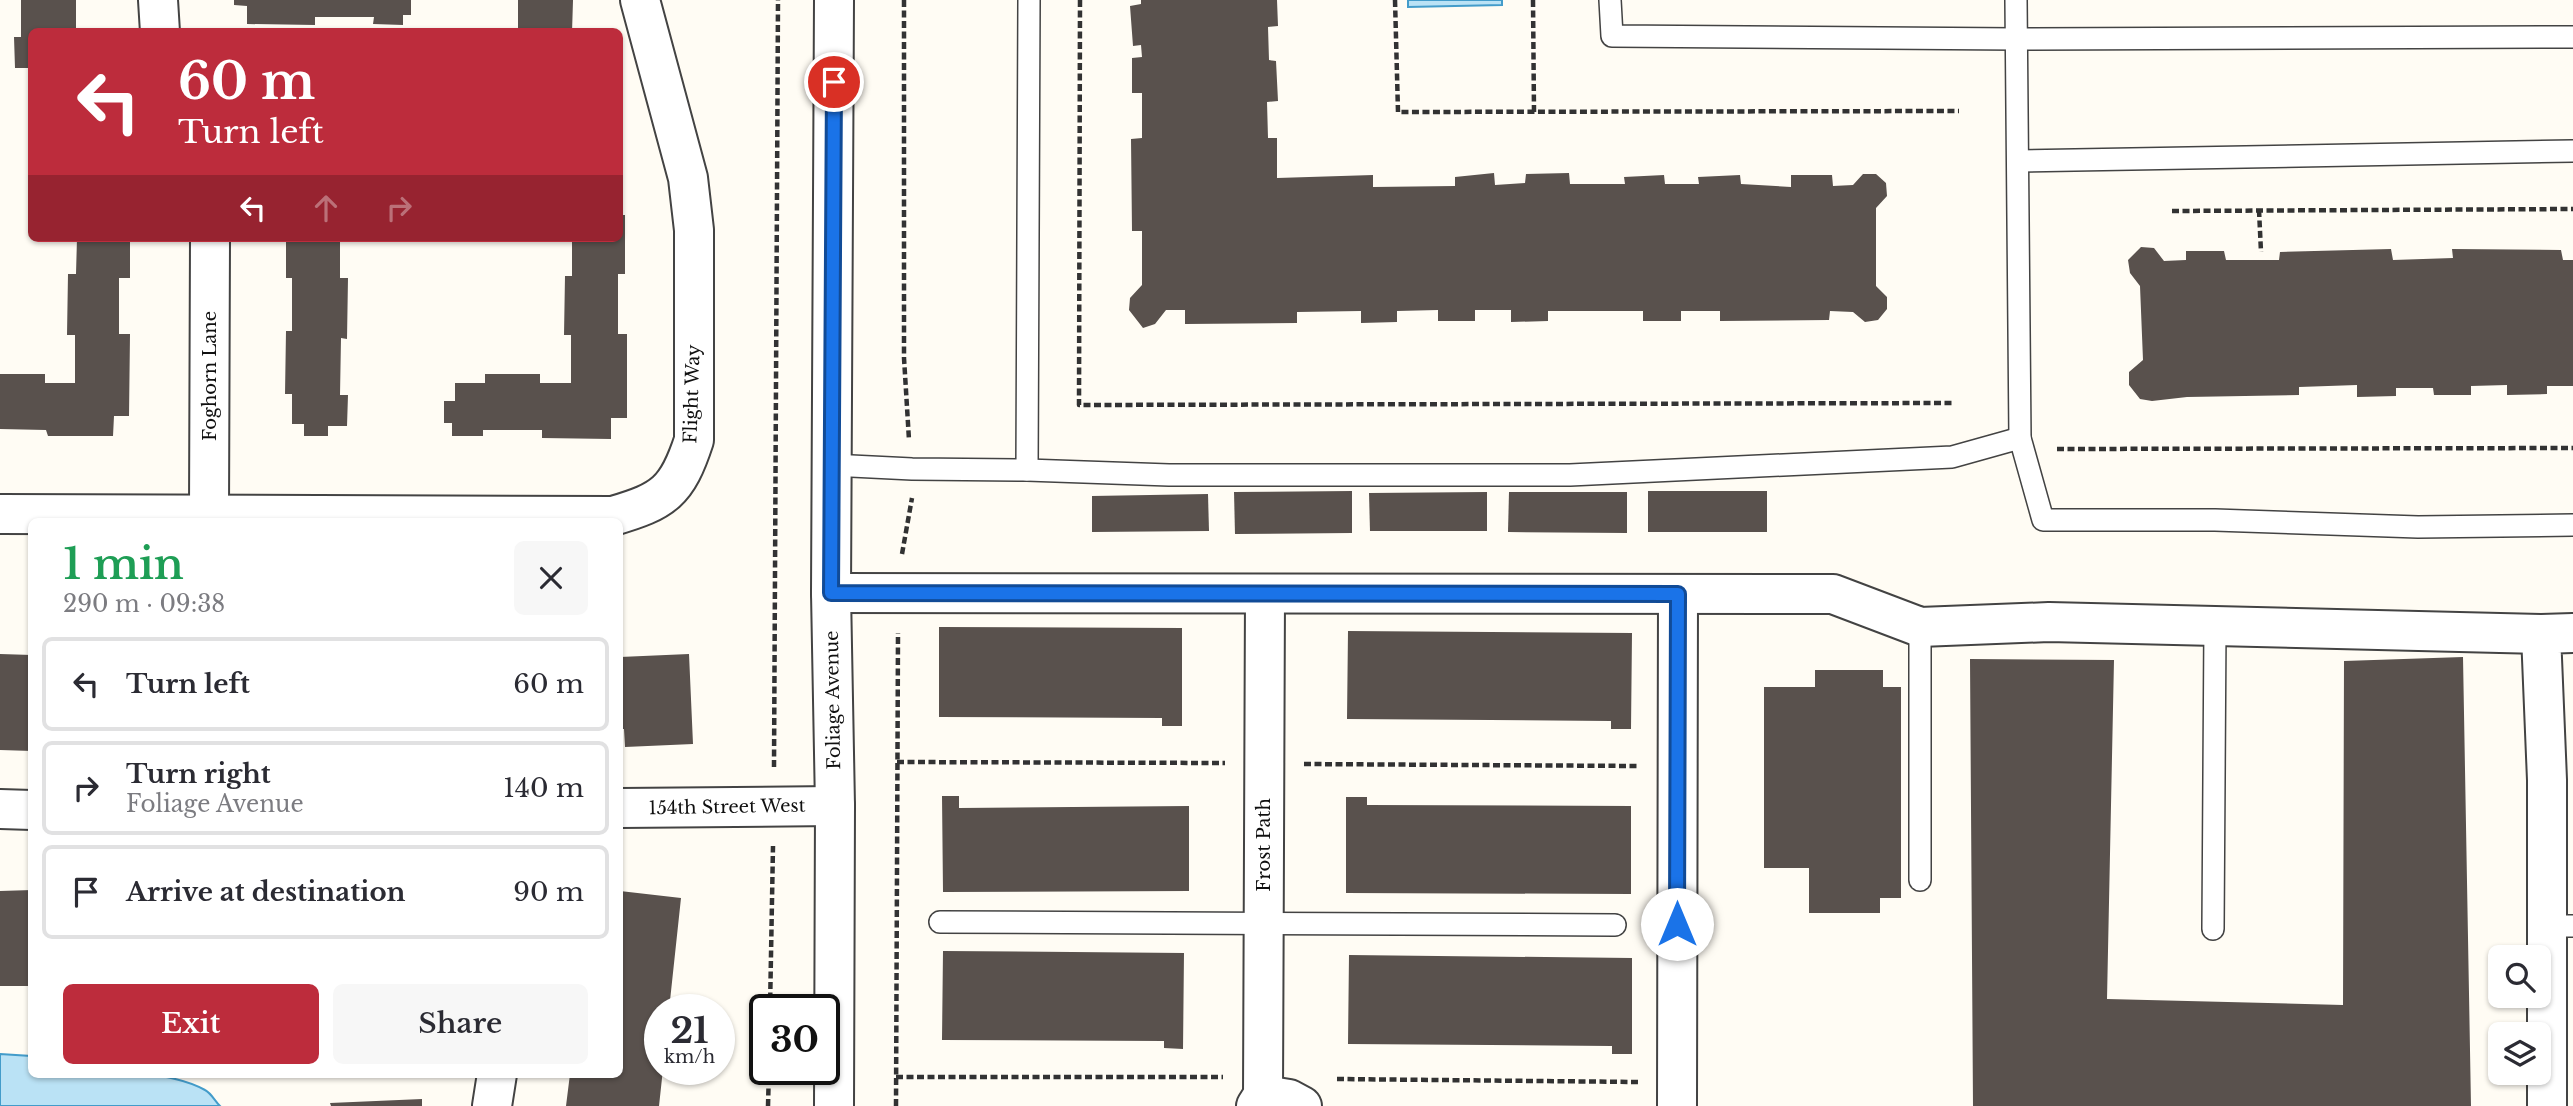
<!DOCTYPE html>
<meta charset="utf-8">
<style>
body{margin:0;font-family:"Libre Baskerville",serif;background:#f7f7f7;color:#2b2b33;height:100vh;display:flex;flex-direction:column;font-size:26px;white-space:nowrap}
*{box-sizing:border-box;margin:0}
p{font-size:23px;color:#7c7c81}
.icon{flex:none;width:38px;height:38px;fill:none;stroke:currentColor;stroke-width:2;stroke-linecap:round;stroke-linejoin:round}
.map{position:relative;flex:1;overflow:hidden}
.sheet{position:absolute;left:28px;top:518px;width:595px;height:560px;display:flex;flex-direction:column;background:#fff;border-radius:10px;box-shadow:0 2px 5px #0004}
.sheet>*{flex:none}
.top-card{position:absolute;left:28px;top:28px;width:595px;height:214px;border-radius:10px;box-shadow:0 2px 5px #0004;background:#bd2c3c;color:#fff;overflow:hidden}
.controls{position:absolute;left:2488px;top:945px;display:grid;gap:14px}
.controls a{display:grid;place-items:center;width:63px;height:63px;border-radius:10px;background:#fff;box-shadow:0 2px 5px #0004;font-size:35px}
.speed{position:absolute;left:644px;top:994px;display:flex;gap:14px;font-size:35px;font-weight:700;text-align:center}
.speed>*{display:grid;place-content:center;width:91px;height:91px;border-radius:50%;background:#fff;box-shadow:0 2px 5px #0004;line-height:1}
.speed small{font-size:18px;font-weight:400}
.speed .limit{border:4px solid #111;border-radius:10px;background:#fff;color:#111}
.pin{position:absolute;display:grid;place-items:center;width:60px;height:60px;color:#fff;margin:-30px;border:4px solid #fff;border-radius:50%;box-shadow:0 2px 7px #0007}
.me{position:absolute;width:77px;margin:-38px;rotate:0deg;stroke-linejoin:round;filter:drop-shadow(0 0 5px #0008)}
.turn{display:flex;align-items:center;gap:24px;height:147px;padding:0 35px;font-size:32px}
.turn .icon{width:91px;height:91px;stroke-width:2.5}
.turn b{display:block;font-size:49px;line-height:60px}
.lanes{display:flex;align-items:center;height:66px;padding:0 35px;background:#0003;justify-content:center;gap:35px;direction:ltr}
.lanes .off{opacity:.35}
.round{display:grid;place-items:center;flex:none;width:74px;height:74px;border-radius:10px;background:#f7f7f7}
.overview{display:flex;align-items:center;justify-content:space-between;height:119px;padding:0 35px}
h1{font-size:42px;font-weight:600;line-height:52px;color:#1e9e55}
.cta{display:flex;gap:14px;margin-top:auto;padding:14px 35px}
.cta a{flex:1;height:80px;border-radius:10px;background:#bd2c3c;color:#fff;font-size:28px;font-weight:600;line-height:80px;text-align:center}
.cta a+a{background:#f7f7f7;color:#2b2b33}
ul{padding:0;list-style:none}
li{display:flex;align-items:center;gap:21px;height:94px;margin:0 14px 10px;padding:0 21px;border:4px solid #e1e1e2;border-radius:10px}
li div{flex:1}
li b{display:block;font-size:26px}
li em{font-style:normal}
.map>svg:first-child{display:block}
.water{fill:#bae2f5;stroke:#439cca;stroke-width:2}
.building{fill:#59514d}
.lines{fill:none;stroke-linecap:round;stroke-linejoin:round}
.lane-casing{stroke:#434343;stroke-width:24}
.street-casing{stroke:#434343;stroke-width:42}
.path{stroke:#323232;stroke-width:4.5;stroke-dasharray:7 3.5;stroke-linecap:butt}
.lane{stroke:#fff;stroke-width:21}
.street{stroke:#fff;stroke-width:38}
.route-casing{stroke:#114b97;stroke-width:18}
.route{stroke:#1a73e8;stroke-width:12}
.labels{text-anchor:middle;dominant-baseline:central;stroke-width:7;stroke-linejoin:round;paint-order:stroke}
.street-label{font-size:18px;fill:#101010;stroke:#fff}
</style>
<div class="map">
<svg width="2573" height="1106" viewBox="0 0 2573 1106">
<rect width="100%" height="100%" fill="#fffcf4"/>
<g class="water">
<path d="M1408,0h94v5l-94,2z"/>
<path d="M0,1054l31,2 1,18c51,0 127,-9 173,16 6,3 10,11 15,16h-220z"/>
</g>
<g class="building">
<path d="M21,0h55v32h-44v36h-17l-1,-31h7z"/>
<path d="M234,0h177v15h-8v10l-30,-1 1,-7h-59v8l-68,-1v-18l-13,-1z"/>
<path d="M518,0h55l-1,32h-54z"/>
<path d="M1141,0h136l1,26 -10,1 1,33 7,1 2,40 -11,1 1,36h9v40l96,-3v12l82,-1v-9l39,-4 1,12 30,-2 1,-9 43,-1 1,11h55l-1,-7 40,-2 1,9h34l-1,-7 42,-2 1,9 50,3v-12h41l1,11 20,-1 10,-11h13l10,9 1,13 -11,12v78l11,11v12l-9,11 -13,2 -12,-10 -23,-1 -1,9 -109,1v-10h-39v10h-38v-10h-95v10l-37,1v-12h-36v11h-37v-11l-41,1v11l-36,1v-12l-64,1v11l-112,1v-14h-19l-11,14 -12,4 -14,-18 1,-12 12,-13v-54h-10l-1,-92 11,-1v-45h-10v-35l10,-1 -1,-12 -8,1 -3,-40 11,-2z"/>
<path d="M620,215h5v59h-7v60h9v84h-16v21l-69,-1v-8h-59v6h-31v-13h-8v-22h11v-18h30v-9h55v9h31v-48h-7l1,-59h7v-38h48z"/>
<path d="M77,238h53v40h-11v56h11l-1,82h-15l-1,20h-65l-2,-6 -46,-1v-55h45v9h30v-48h-8l1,-61h8z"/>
<path d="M286,238h54v40h8l-1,61 -6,-1 -1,57h8l-1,31h-19v10h-24v-12h-12v-30h-7l1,-63h6v-53h-6z"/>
<path d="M2141,247l13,1 10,13 22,-1v-9h38l2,9h53l1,-8 111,-3 2,11 60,-2 -1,-9 109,1 2,10h10v126h-26v8l-40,1v-10l-36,1v9h-37l-1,-7h-37v8l-39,1v-12l-58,2v8l-112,2 -35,4 -12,-2 -11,-14v-13l14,-12 -3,-74 -10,-13 -2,-13z"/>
<path d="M1352,491v42l-117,1 -1,-42z"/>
<rect x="1648" y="491" width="119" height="41"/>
<path d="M1487,492v39h-117l-1,-38z"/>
<path d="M1509,492h118v41l-119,-1z"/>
<path d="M1208,494l1,37 -117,1v-36z"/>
<path d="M939,627l243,1v98h-20v-8l-223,-1z"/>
<path d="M1348,631l284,2 -1,96h-20v-8l-264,-2z"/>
<path d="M0,654l32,1v96l-32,-1z"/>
<path d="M689,654l4,90 -68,3 -1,-18h-4v-72z"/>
<path d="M2463,657l8,449h-498l-3,-447 144,1 -7,339 236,6 1,-344z"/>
<path d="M1815,670h68v17h18v211h-21v15h-71v-45h-45v-181h51z"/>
<path d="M942,796h17v12l230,-2v85l-246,1z"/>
<path d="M1346,797h21v8l264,1v88l-285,-1z"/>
<path d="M32,890v96h-32v-95z"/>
<path d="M620,891l61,7 -12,112h-9v59h3l-4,37h-93l4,-32h50z"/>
<path d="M943,951l241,2 -1,96 -19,-1v-7l-222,-1z"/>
<path d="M1349,955l283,3v96h-20v-8l-264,-2z"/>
<path d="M422,1099v7h-91l-1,-3z"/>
</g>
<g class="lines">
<defs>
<g id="lane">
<path d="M1610,0l2,36 405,3 556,-2"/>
<path d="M2016,0l4,438 23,82h172l203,7 155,-2"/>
<path d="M2018,161l555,-10"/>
<path d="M831,465l81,4 115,1 2,-470"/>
<path d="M1027,470l142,5h401l382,-18 68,-19"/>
<path d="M1920,880v-253"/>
<path d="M940,922l675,3"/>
<path d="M2547,926h26"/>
<path d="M2213,929l2,-303"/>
</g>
<g id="street">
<path d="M158,0l2,32"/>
<path d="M0,514l613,2c51,-15 64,-24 81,-76v-210l-6,-52 -48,-178"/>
<path d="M209,514l1,-276"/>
<path d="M831,593l1002,1 87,33 129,-5 492,12"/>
<path d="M620,808l215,-2"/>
<path d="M0,809l32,1"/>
<path d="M1263,1095l26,4 13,7"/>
<path d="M492,1106l5,-32"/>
<path d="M834,1106l1,-300 -4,-213 3,-593"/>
<path d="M1256,1106l7,-11 2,-500"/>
<path d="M1677,1106l1,-512"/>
<path d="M2547,1106v-326l-6,-146 32,-1"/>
</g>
</defs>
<use href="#lane" class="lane-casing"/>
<use href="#street" class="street-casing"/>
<g class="path">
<path d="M904,0v358l5,82"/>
<path d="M1080,0l-1,405 876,-2"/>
<path d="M1395,0l3,112 561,-1"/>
<path d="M1533,0l1,112"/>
<path d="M2259,210l2,42"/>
<path d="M2172,211l401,-2"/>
<path d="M2057,449l516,-1"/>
<path d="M902,554l10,-56"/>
<path d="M897,762l328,1"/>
<path d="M1304,764l334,2"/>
<path d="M774,767l4,-767"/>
<path d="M770,1010l3,-164"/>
<path d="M896,1077h327"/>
<path d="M1337,1079l301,3"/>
<path d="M768,1106l1,-37"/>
<path d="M896,1106l2,-473"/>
</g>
<use href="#lane" class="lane"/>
<use href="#street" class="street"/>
</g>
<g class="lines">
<defs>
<path id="route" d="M834,82l-3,511 847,1 -1,330"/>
</defs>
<use href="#route" class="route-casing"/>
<use href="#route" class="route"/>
</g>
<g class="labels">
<g class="street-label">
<text transform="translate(210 376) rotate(-90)">Foghorn Lane</text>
<text transform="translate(692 394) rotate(-88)">Flight Way</text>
<text transform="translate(833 700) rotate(-91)">Foliage Avenue</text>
<text transform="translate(727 807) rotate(-1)">154th Street West</text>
<text transform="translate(1264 845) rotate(-90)">Frost Path</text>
</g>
</g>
</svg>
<div class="controls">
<a><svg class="icon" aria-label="search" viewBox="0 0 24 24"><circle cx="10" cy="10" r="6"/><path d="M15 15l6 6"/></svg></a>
<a><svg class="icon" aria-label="layers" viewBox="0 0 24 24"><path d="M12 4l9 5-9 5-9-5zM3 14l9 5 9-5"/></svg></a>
</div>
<div class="speed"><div>21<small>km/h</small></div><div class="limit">30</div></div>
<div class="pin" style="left:834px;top:82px;background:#d93025"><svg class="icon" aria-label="arrive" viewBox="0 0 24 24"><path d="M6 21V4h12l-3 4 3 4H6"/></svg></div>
<svg class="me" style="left:1677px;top:924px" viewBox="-20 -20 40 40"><circle r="19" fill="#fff"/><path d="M0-13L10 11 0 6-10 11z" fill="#1a73e8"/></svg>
<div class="top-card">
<div class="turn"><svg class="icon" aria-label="left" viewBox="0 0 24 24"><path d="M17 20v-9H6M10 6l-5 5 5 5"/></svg><div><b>60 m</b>Turn left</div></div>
<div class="lanes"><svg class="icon" aria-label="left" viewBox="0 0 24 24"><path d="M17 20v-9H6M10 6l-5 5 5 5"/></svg><svg class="icon off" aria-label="ahead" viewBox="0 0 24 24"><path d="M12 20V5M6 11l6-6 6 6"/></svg><svg class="icon off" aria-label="right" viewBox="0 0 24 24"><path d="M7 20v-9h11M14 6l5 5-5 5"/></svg></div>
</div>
<section class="sheet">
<div class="overview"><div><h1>1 min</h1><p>290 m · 09:38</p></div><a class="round"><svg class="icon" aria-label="close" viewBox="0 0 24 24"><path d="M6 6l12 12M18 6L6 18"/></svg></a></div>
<ul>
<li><svg class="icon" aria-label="left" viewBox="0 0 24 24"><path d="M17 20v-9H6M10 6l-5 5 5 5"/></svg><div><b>Turn left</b></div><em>60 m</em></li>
<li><svg class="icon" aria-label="right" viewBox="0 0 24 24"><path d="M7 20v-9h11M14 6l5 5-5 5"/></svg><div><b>Turn right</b><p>Foliage Avenue</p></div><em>140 m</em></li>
<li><svg class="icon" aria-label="arrive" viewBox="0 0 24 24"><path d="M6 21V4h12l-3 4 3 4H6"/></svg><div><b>Arrive at destination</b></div><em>90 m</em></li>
</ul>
<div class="cta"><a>Exit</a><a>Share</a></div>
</section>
</div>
